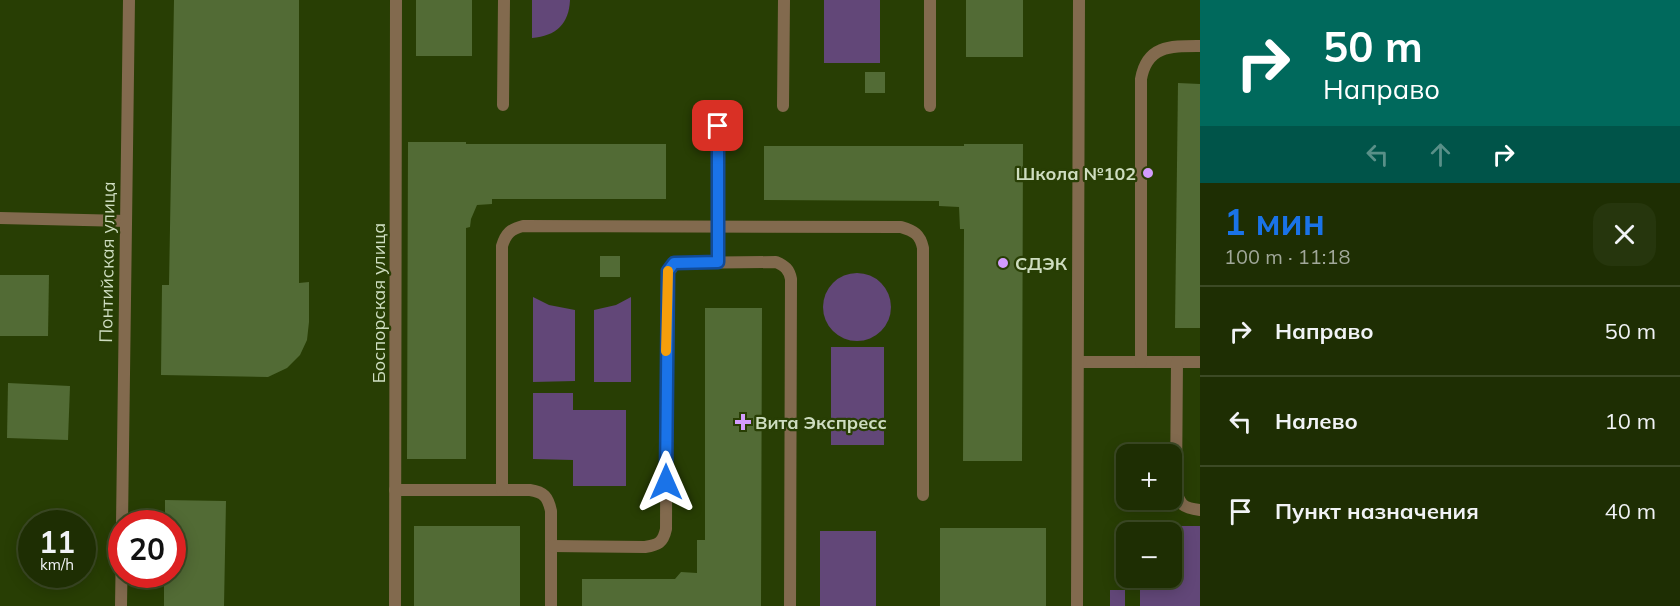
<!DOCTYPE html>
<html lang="ru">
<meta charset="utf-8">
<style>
body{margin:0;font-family:Mulish,sans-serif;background:#26360d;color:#f1f3f6;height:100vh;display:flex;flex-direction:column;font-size:22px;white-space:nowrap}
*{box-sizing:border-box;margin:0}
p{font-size:20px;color:#a1a89a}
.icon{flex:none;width:33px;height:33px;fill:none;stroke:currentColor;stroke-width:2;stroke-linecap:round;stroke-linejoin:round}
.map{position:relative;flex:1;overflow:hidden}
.sheet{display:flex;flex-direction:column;background:#1e2e03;width:480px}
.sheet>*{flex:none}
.hud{background:#00695c;color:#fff;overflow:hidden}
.tools{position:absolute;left:1116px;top:444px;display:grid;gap:12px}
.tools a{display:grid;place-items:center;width:66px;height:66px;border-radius:12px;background:#1e2e03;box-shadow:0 3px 15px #0003,0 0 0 2px #3c4a25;font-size:30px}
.speed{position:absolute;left:18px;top:510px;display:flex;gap:12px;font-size:30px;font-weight:700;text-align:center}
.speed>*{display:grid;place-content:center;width:78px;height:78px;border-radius:50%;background:#1e2e03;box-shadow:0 3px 15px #0003,0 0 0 2px #3c4a25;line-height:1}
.speed small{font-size:15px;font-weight:400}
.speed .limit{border:9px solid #d22;background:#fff;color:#111}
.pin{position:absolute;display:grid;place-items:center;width:51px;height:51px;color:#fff;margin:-26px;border-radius:12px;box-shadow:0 3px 9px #0006}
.me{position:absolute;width:66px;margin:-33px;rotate:0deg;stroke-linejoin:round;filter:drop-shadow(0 0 4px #0008)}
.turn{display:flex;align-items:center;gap:21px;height:126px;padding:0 24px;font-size:27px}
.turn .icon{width:78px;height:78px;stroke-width:2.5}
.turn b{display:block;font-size:42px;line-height:51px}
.lanes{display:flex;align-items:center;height:57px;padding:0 24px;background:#0003;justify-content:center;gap:30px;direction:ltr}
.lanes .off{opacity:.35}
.round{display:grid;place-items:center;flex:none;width:63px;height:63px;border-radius:18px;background:#26360d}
.summary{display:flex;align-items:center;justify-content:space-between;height:102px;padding:0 24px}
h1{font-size:36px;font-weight:700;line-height:45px;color:#1a73e8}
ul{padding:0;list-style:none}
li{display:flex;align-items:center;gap:18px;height:90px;padding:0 24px;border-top:2px solid #3c4a25}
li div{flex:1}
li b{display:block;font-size:22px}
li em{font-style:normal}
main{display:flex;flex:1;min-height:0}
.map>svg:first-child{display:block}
.green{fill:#624778}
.building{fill:#526b35}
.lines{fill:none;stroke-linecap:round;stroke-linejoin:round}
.service{stroke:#826a4e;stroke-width:12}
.minor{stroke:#826a4e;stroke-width:12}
.route-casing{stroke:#114b97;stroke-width:15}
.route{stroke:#1a73e8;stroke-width:10}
.slow{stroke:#f59e0b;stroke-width:10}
.poi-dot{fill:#d39cfd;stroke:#283e04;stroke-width:2}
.labels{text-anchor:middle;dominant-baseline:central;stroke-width:4.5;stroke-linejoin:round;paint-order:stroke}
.poi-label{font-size:18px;font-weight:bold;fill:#ceddc0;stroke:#283e04;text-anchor:start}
.street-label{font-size:18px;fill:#ceddc0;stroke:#283e04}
</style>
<main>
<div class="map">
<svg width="1200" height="606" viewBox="0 0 1200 606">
<rect width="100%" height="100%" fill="#283e04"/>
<g class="green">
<path d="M532,0h38c-1,24 -14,36 -38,38z"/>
<rect x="824" y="0" width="56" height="63"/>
<circle cx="857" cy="307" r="34"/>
<path d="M533,297l16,8 26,5v71l-42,1z"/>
<path d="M631,297v85h-37v-72l22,-5z"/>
<rect x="831" y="347" width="53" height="98"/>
<path d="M533,393h40v17h53v76h-53v-26l-40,-1z"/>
<path d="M1141,526h59v80h-60v-28h32v-46h-31z"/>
<rect x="820" y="531" width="56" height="75"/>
<rect x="1110" y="590" width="15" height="16"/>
</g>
<g class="building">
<path d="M174,0h125v283l10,-1v40l-2,18 -7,15 -13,13 -19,9 -107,-2 1,-90h7z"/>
<rect x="416" y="0" width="56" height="56"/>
<rect x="966" y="0" width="57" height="57"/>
<rect x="865" y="72" width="20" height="21"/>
<path d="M1178,83l22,1v244h-25z"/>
<path d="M408,142h58v2h200v55h-174v5l-15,1 -6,14 -1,8 -4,1v231h-59z"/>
<path d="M964,144h59l-1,317h-59l1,-232h-4l-1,-22 -20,-1v-5l-175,-1v-54h200z"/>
<rect x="600" y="256" width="20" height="21"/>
<path d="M0,275h49l-1,61h-48z"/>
<path d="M705,308h57l-1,298h-179v-27h93l6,-7 16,1v-33h8z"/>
<path d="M8,383l62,3 -2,54 -61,-2z"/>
<path d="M165,500l61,1 -2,105h-60v-32h8v-50h-7z"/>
<rect x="414" y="526" width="106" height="80"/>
<rect x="940" y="528" width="106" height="78"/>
</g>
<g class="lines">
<g class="service">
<path d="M503,105l1,-105"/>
<path d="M783,106l1,-106"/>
<path d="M930,106v-106"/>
<path d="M718,262v-156"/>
<path d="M1078,362h122"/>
<path d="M1141,362v-283c6,-34 30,-33 59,-33"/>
<path d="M1177,362l-1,126c3,17 7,20 24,22"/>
<path d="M395,490h135c14,2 18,7 21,21v95"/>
<path d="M502,490v-244c4,-13 9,-17 21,-20l378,1c13,4 19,7 22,21v247"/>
<path d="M551,546l94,1c13,-2 18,-4 21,-18l1,-258 6,-8 103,-1c9,4 13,7 15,17l-1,327"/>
</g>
<g class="minor">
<path d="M0,218l126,3"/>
<path d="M122,524l7,-524"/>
<path d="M121,606l1,-66"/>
<path d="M395,606l1,-606"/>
<path d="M1077,606l2,-606"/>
</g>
</g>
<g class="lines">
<defs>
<path id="route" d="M666,482l2,-211 6,-8 44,-1v-136"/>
</defs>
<use href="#route" class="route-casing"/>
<use href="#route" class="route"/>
<path class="slow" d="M666,351l2,-80"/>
</g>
<g class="poi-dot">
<circle cx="1148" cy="173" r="6"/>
<circle cx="1003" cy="263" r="6"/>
<path d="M740 413h6v6h6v6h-6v6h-6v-6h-6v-6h6z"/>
</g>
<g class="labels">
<g class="poi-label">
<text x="1136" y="173" text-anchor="end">Школа №102</text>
<text x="1015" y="263">СДЭК</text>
<text x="755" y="422">Вита Экспресс</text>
</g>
<g class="street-label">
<text transform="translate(107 262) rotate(-89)">Понтийская улица</text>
<text transform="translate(378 303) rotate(-90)">Боспорская улица</text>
</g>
</g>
</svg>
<div class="tools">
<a>+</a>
<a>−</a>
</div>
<div class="speed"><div>11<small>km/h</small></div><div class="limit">20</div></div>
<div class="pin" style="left:718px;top:126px;background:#d93025"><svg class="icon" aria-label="arrive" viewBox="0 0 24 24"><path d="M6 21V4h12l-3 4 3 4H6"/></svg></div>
<svg class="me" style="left:666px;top:482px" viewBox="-20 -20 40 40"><path d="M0-17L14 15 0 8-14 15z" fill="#1a73e8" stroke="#fff" stroke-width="4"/></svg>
</div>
<section class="sheet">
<div class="hud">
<div class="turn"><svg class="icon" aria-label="right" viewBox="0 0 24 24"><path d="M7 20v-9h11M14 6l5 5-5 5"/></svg><div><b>50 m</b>Направо</div></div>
<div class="lanes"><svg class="icon off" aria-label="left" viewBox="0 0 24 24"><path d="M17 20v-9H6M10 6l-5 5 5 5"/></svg><svg class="icon off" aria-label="ahead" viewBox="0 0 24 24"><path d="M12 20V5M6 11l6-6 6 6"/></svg><svg class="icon" aria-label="right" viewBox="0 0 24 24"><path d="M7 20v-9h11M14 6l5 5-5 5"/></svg></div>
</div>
<div class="summary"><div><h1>1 мин</h1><p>100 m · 11:18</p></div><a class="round"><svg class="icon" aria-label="close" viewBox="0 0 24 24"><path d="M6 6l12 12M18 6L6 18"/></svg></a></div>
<ul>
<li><svg class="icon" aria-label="right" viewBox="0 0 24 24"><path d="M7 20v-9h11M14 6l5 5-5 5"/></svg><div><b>Направо</b></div><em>50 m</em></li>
<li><svg class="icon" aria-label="left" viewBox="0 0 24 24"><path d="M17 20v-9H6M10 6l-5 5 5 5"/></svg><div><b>Налево</b></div><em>10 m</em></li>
<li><svg class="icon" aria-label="arrive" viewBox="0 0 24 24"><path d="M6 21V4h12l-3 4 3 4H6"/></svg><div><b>Пункт назначения</b></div><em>40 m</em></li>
</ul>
</section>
</main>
